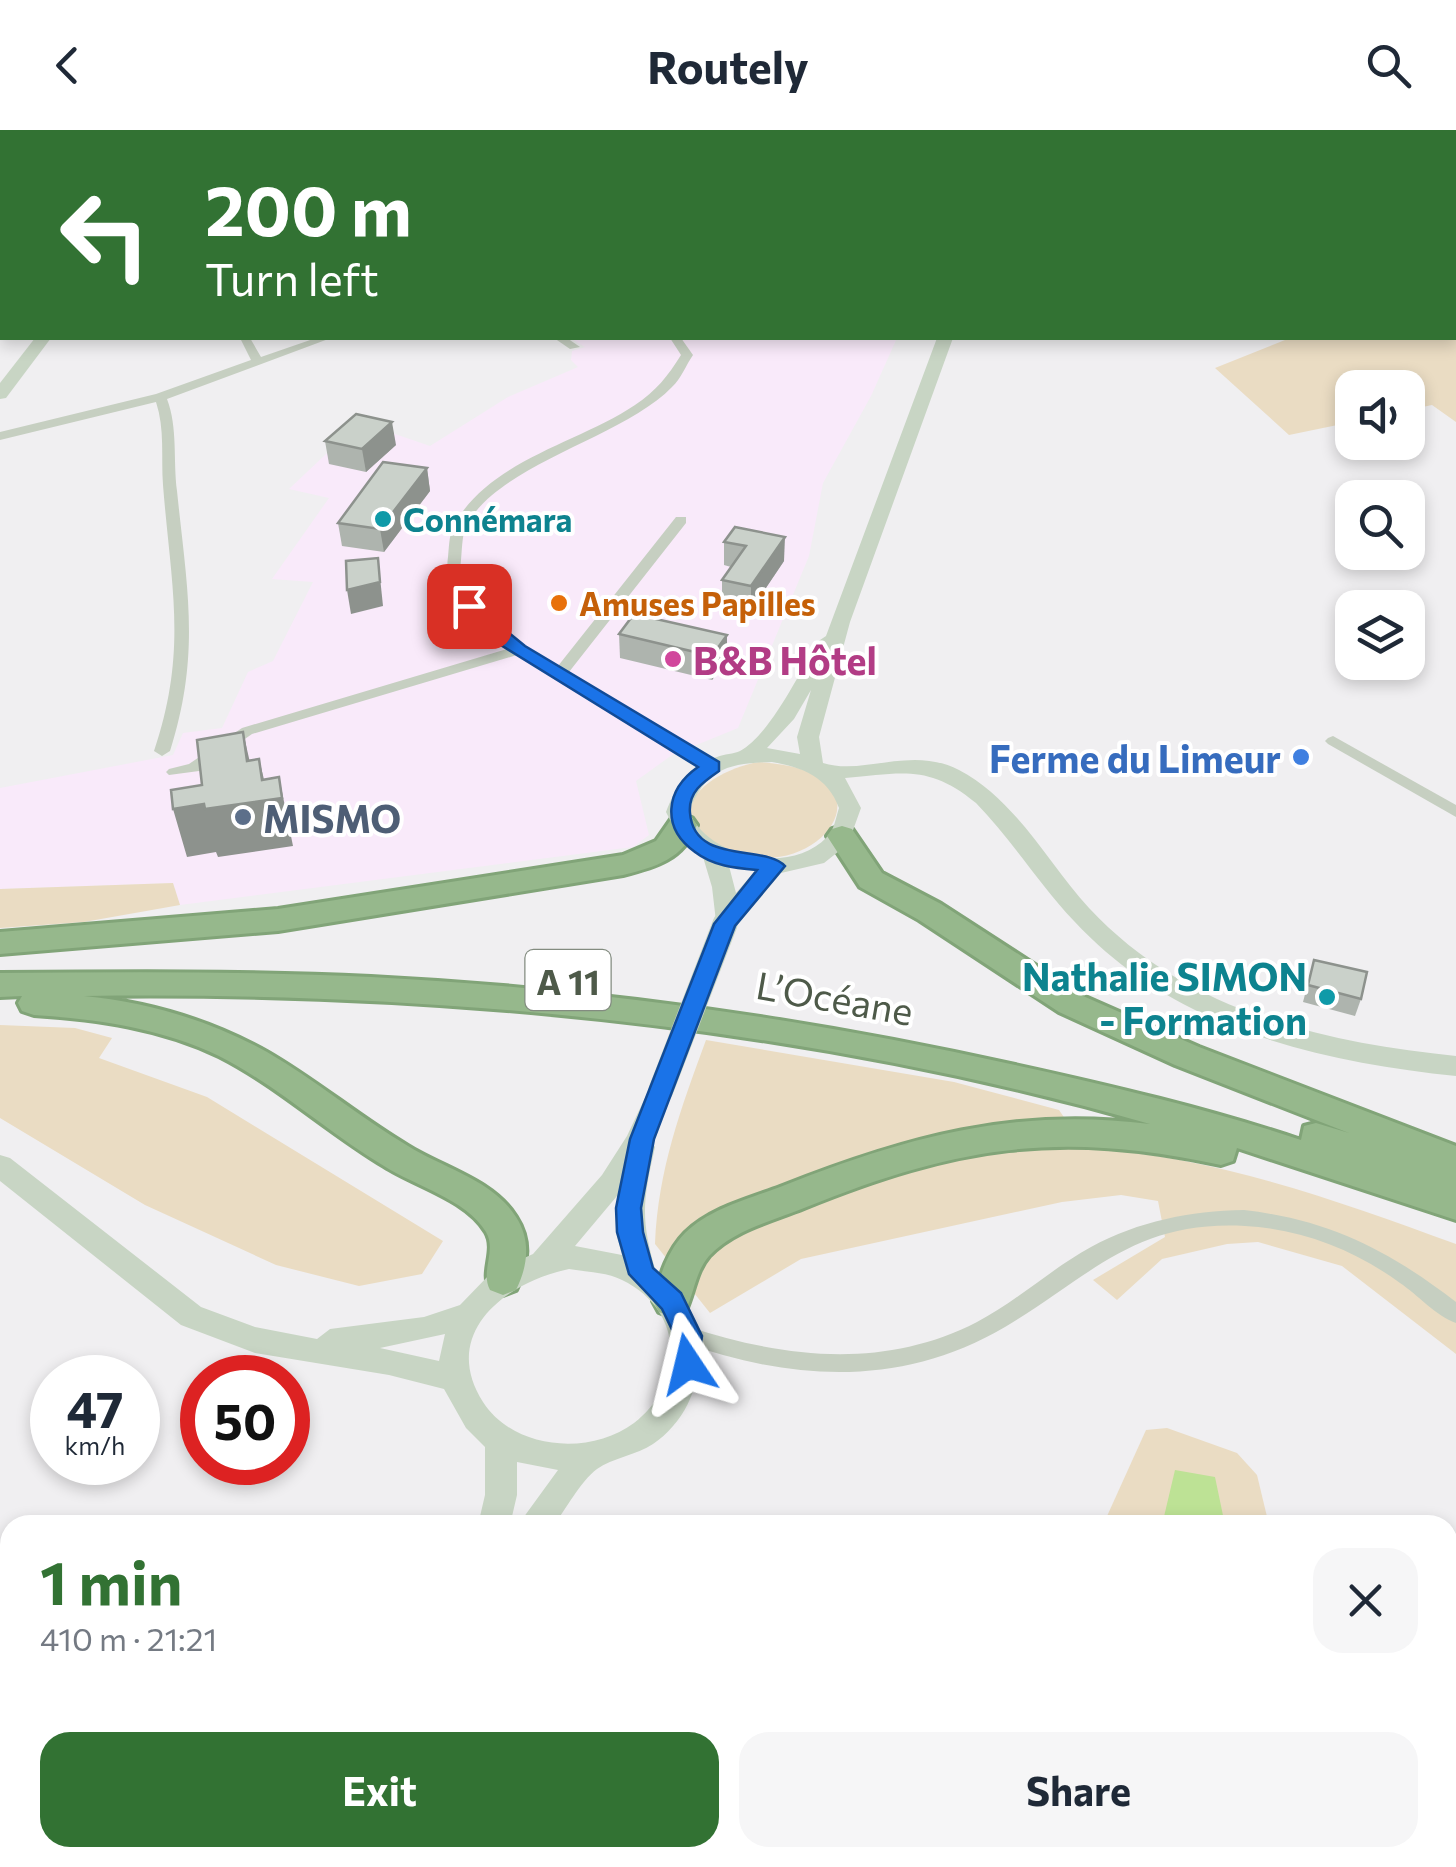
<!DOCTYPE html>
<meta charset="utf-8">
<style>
body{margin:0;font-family:Commissioner,sans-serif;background:#f6f6f7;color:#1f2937;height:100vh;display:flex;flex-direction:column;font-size:38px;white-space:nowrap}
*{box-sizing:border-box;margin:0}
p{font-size:32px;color:#747a83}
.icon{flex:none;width:55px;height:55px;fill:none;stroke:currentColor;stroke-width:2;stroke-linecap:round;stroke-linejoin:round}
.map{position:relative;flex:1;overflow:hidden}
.side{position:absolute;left:0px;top:1385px;width:1458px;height:352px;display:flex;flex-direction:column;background:#fff;border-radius:30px 30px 0 0;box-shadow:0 5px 15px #0003}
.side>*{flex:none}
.banner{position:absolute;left:0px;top:0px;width:1458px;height:210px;box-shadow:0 5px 15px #0003;background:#327233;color:#fff;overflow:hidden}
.buttons{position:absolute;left:1335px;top:240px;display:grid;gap:20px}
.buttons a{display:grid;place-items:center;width:90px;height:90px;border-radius:20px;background:#fff;box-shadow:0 5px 15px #0003;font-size:50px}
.speed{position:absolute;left:30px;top:1225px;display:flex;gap:20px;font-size:50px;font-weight:700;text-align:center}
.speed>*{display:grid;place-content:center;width:130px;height:130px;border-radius:50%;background:#fff;box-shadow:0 5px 15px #0003;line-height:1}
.speed small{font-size:25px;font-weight:400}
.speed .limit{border:15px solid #d22;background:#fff;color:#111}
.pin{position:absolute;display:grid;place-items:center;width:85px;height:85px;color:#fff;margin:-42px;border-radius:20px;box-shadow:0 5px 15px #0006}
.me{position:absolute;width:110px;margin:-55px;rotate:350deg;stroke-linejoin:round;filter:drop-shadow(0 0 8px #0008)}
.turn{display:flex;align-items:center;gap:35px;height:210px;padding:0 40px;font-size:45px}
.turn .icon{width:130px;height:130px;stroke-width:2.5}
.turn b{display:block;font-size:70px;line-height:85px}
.round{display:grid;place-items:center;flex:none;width:105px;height:105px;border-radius:30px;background:#f6f6f7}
.headline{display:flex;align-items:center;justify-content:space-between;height:170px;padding:0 40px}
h1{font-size:60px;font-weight:700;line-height:75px;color:#327233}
.action{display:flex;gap:20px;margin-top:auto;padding:20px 40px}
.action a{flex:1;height:115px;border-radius:30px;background:#327233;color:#fff;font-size:40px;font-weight:700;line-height:115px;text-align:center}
.action a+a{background:#f6f6f7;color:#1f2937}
header{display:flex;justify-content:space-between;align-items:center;height:130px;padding:0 40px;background:#fff;font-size:45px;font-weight:700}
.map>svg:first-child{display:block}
.commercial{fill:#f9eafa}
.green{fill:#eadcc3}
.water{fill:#bde295}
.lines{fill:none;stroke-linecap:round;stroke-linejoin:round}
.highway-casing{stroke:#81a478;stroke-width:6}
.street{fill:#c6cfc1;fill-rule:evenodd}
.secondary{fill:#c8d5c4;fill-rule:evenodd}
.highway{fill:#96b88c;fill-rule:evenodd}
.secondary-bridge{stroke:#c8d5c4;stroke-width:25}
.wall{fill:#aeb4ae}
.shaded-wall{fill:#8d928d}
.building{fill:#cad1ca;stroke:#8d928d;stroke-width:2.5}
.route{fill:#1a73e8;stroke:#114b97;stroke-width:2.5}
.culture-dot{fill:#0f9aa8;stroke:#fff;stroke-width:4}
.food-dot{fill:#e8710a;stroke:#fff;stroke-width:4}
.hotel-dot{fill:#d1479c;stroke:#fff;stroke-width:4}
.shop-dot{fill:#3f7fe0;stroke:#fff;stroke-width:4}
.service-dot{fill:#5c6f8a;stroke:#fff;stroke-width:4}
.labels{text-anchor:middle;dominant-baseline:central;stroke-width:8;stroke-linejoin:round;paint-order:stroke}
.far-culture-label{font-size:32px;font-weight:bold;fill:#0d838f;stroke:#fff;text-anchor:start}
.far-food-label{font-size:32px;font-weight:bold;fill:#c56008;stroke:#fff;text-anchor:start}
.shield{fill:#fff;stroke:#838c80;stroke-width:2.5}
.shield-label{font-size:35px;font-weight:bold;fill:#4e5a49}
.hotel-label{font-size:38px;font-weight:bold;fill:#b23c85;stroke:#fff;text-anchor:start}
.shop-label{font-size:38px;font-weight:bold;fill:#366cbe;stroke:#fff;text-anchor:end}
.service-label{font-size:38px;font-weight:bold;fill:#4e5e75;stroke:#fff;text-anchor:start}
.culture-label{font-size:38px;font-weight:bold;fill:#0d838f;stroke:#fff;text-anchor:end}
.street-label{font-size:38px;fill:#4e5a49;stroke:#fff}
</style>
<header><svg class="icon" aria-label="back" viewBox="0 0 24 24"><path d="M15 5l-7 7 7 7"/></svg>Routely<svg class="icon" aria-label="search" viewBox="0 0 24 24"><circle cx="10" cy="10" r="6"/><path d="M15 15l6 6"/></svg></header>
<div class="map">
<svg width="1456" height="1737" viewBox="0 0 1456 1737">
<rect width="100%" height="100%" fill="#f0eff1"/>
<g class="commercial">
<path d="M365,0h1091v127l-1,-125h-1100z"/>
<path d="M570,208h327l-26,58 -48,87 -14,73 -71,172 -66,27 -36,26 13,54 -16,12 -453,58 -7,-22 -173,6v-101l173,-33 10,-22 39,-5 26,-56 25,-11 40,-79 -41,-3 57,-81 -40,-9 71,-67 70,24 78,-49 70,-30 -7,-7 1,-9 13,-4z"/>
</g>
<g class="green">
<path d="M1456,127v165l-24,-17 -24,5v-22h-56v34l-63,13 -74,-67 75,-30h165z"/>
<path d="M759,632c153,9 51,138 -43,82 -60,-37 0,-75 43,-82z"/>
<path d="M173,753l7,22 -96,17 -84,6v-39z"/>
<path d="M0,895l75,3 37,10 -13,20 108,39 236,144 -21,33 -63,12 -83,-21 -131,-60 -145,-87z"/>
<path d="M706,910l248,42 105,28 26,38c129,8 251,52 371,96v110l-114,-88 -84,-24 -31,2 -65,15 -45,41 -24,-20 72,-43 -7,-36 -37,-6 -59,7 -261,57 -91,54 -55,-69c3,-74 26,-136 51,-204z"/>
<path d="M1167,1298l70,25 20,22 12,50h-166l43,-95z"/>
</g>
<path class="water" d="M1175,1340l40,7 10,48h-63z"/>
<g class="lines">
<defs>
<g id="highway">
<path d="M682,685l10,3 5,7c-14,34 -41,42 -74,50l-345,56 -278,23v-22l278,-23 345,-54 33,-14 16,-23z"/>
<path d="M842,696l10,3 30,44 59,31 142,92 116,51 257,99v74l-219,-72 -4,13 -12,4c-163,-35 -264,-19 -417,43 -32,13 -71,22 -95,48 -14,16 -15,38 -24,56l-13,5 -13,-5 -6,-11c7,-24 14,-50 32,-68 26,-25 63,-34 95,-46 126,-50 234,-80 370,-63 -345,-98 -708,-133 -1066,-128 64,6 127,25 183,56 49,28 92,65 141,94 35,22 85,34 108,71 15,23 12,49 0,73l-13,5 -13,-5c-10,-19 7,-39 -4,-58 -20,-33 -71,-46 -102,-66 -57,-34 -106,-80 -165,-110 -58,-28 -122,-37 -185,-41l-12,-4 -4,-8 4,-7 -22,1v-24c124,-1 247,-2 371,4 217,11 433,41 644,88 96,21 193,44 286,75l3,-14 12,-3 33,10 -174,-68 -116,-53 -140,-92 -59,-33 -33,-51 5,-7z"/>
</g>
</defs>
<use href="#highway" class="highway-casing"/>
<g class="street">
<path d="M528,0h29l2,2h-32z"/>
<path d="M0,88l2,1v9l-2,1z"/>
<rect x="0" y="176" width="2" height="6"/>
<path d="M240,208h10l11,19 55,-19h15l-164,61c11,29 6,61 10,92 10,98 24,162 -7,260l-8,5 -8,-5c34,-101 17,-164 9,-266 -2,-28 2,-56 -7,-83l-156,38v-8l156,-38 95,-34z"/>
<path d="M554,208h13l13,9 -10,2z"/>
<path d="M670,208h11l12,17c-7,10 -12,24 -21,32 -50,52 -179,78 -207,142 -3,9 -3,21 -4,31 -7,54 59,86 97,106l118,-149h10v6l-117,149 148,91 3,3 -3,3h-10l-190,-114 -265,79 -53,37 -30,4 -3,-3 3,-3 20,-5 53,-36 265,-79c-30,-20 -65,-53 -59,-92 1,-9 1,-21 5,-30 35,-67 124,-83 182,-122 21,-14 33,-29 46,-50z"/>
<path d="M1333,606l123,69v12l-128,-73 -3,-3 3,-3z"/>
<path d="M1244,1080c86,10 144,40 212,92v21c-20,-7 -38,-28 -56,-40 -45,-33 -99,-54 -155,-57 -111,-6 -154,50 -240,101 -104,61 -213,54 -323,15l-3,-6 3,-6 7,-3c95,31 195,43 288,-5 40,-21 74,-53 114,-75 48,-26 99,-36 153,-37z"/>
</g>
<g class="secondary">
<path d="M35,208h16l-45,60 -6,1v-16z"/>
<path d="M937,208h16l-103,284 -31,115 4,26c41,13 87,-18 136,7 57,30 88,92 130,138 96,103 232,134 367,148v20c-140,-15 -283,-48 -382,-155 -35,-37 -62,-81 -98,-118 -47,-39 -74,-30 -131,-25l16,30 -13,36 -24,19 -43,10 -48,57h-16l-5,-43 -9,-30 -23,-17 -14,-28c11,-27 21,-46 51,-55 7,-3 17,-3 23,-6 29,-15 61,-80 77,-109l9,-6zM811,560l-14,47 3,17 -33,-6 27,-29zM772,632c30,5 56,15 67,46 -3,9 -5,23 -12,29 -37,39 -118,21 -138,-25 16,-43 39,-49 83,-50zM729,736l26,5 -19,22z"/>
<path d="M661,950l9,3 4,7 -23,51 4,6c-12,54 -15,71 1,125 59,39 57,131 -3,172 -16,11 -41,14 -56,25 -17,13 -31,40 -43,56h-36l40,-55 -41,-8v33l-7,30h-32l7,-30v-48l-19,-19 -22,-39 -55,-14 -134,-22 -74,-28 -181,-144v-26l10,3 191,149 54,20 62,12 13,-10 94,-12 36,-12 31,-32 42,-19 69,-79 25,-39 25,-53zM617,1066l-1,36 6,23 -47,-9zM569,1139c16,3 38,3 53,11 61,29 65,102 12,143 -44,33 -120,27 -151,-21 -44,-69 23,-120 86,-133zM445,1204l-6,27 -59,-13z"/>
<path d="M360,1728h69l-3,9h-70z"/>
</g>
<use href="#highway" class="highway"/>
<path class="secondary-bridge" d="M661,960l64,-166"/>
</g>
<g class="wall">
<rect x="458" y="0" width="59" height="2"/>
<path d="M325,311l71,4 -30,27 -37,-8z"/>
<path d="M427,338l3,23 -46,61 -42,-6 -4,-23z"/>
<path d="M735,397l49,34 -33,49 -29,-6v-24l9,-13 -7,-2v-23z"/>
<path d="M619,504l108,1v24l-15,21 -92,-22z"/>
<path d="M1314,830l47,39 -6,17 -52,-14z"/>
</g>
<g class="shaded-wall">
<path d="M392,292l4,23 -30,27 -4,-23z"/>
<path d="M427,338l3,23 -46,61 -4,-23z"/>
<path d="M785,407l-1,24 -33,49v-24z"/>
<path d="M378,428l5,48 -32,8 -4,-24z"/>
<path d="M727,505v24l-15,21v-24z"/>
<path d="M243,602l11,48h8l-3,-21 10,41 10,-23 14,69 -75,11 -2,-5 -29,5 -14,-48 74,-48z"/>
</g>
<g class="building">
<path d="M470,0h44l-3,2h-39l2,-1z"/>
<path d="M356,284l36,8 -30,27 -37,-8z"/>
<path d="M383,332l44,6 -47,61 -42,-6z"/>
<path d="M735,397l50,10 -34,49 -29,-6 24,-34 -22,-4z"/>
<path d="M378,428l2,24 -33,8 -1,-29z"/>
<path d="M634,484l93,21 -15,21 -93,-22z"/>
<path d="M243,602l4,29 12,-2 3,21 17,-3 3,21 -77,11 -1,-5 -31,5 -2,-19 31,-5 -5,-45z"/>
<path d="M1314,830l53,12 -6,27 -53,-14z"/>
</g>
<path class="route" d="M469,470l56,46 194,116v9c-16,11 -31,21 -29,42 4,52 75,31 95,53l-50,60 -81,213 -13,69 2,24 10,36 28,25 21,43 -5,36 -9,3 -10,-3 -4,-8 1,-28 -13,-27 -33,-35 -12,-42 -1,-24 14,-69 84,-215 43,-54c-22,-2 -44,-4 -62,-18 -34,-24 -30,-62 3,-85l-215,-133 -23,-28z"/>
<g class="culture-dot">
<circle cx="383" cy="389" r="10"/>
<circle cx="1327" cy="867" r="10"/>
</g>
<circle class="food-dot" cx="559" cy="473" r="10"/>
<circle class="hotel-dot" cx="673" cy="529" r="10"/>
<circle class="shop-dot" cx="1301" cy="627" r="10"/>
<circle class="service-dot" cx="243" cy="687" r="10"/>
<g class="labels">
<g class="far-culture-label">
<text x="403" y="389">Connémara</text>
</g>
<g class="far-food-label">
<text x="579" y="473">Amuses Papilles</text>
</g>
<rect class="shield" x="525.5" y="820" width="85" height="60" rx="8"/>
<g class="shield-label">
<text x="568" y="850">A 11</text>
</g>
<g class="hotel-label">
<text x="693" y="529">B&amp;B Hôtel</text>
</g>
<g class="shop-label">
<text x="1281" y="627">Ferme du Limeur</text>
</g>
<g class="service-label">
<text x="263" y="687">MISMO</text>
</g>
<g class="culture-label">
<text x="1307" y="845">Nathalie SIMON<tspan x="1307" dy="44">- Formation</tspan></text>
</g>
<g class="street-label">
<text transform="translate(835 867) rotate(10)">L’Océane</text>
</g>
</g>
</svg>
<div class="buttons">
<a><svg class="icon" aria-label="sound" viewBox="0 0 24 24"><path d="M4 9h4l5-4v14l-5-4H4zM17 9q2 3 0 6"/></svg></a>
<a><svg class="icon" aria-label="search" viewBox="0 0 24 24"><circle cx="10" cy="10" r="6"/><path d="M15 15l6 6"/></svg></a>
<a><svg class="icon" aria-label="layers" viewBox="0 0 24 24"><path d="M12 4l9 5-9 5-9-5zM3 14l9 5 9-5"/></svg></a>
</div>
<div class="speed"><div>47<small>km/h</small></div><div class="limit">50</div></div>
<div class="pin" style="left:469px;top:476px;background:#d93025"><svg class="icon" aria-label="arrive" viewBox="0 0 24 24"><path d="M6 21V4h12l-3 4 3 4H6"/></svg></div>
<svg class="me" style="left:688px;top:1234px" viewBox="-20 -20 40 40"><path d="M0-17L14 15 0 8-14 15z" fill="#1a73e8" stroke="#fff" stroke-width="4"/></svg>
<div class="banner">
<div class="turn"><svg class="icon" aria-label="left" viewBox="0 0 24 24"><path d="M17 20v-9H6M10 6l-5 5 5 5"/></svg><div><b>200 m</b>Turn left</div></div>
</div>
<section class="side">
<div class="headline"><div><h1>1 min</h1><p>410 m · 21:21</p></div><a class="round"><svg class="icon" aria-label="close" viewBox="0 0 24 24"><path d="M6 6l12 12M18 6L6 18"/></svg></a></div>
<div class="action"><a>Exit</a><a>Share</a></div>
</section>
</div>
